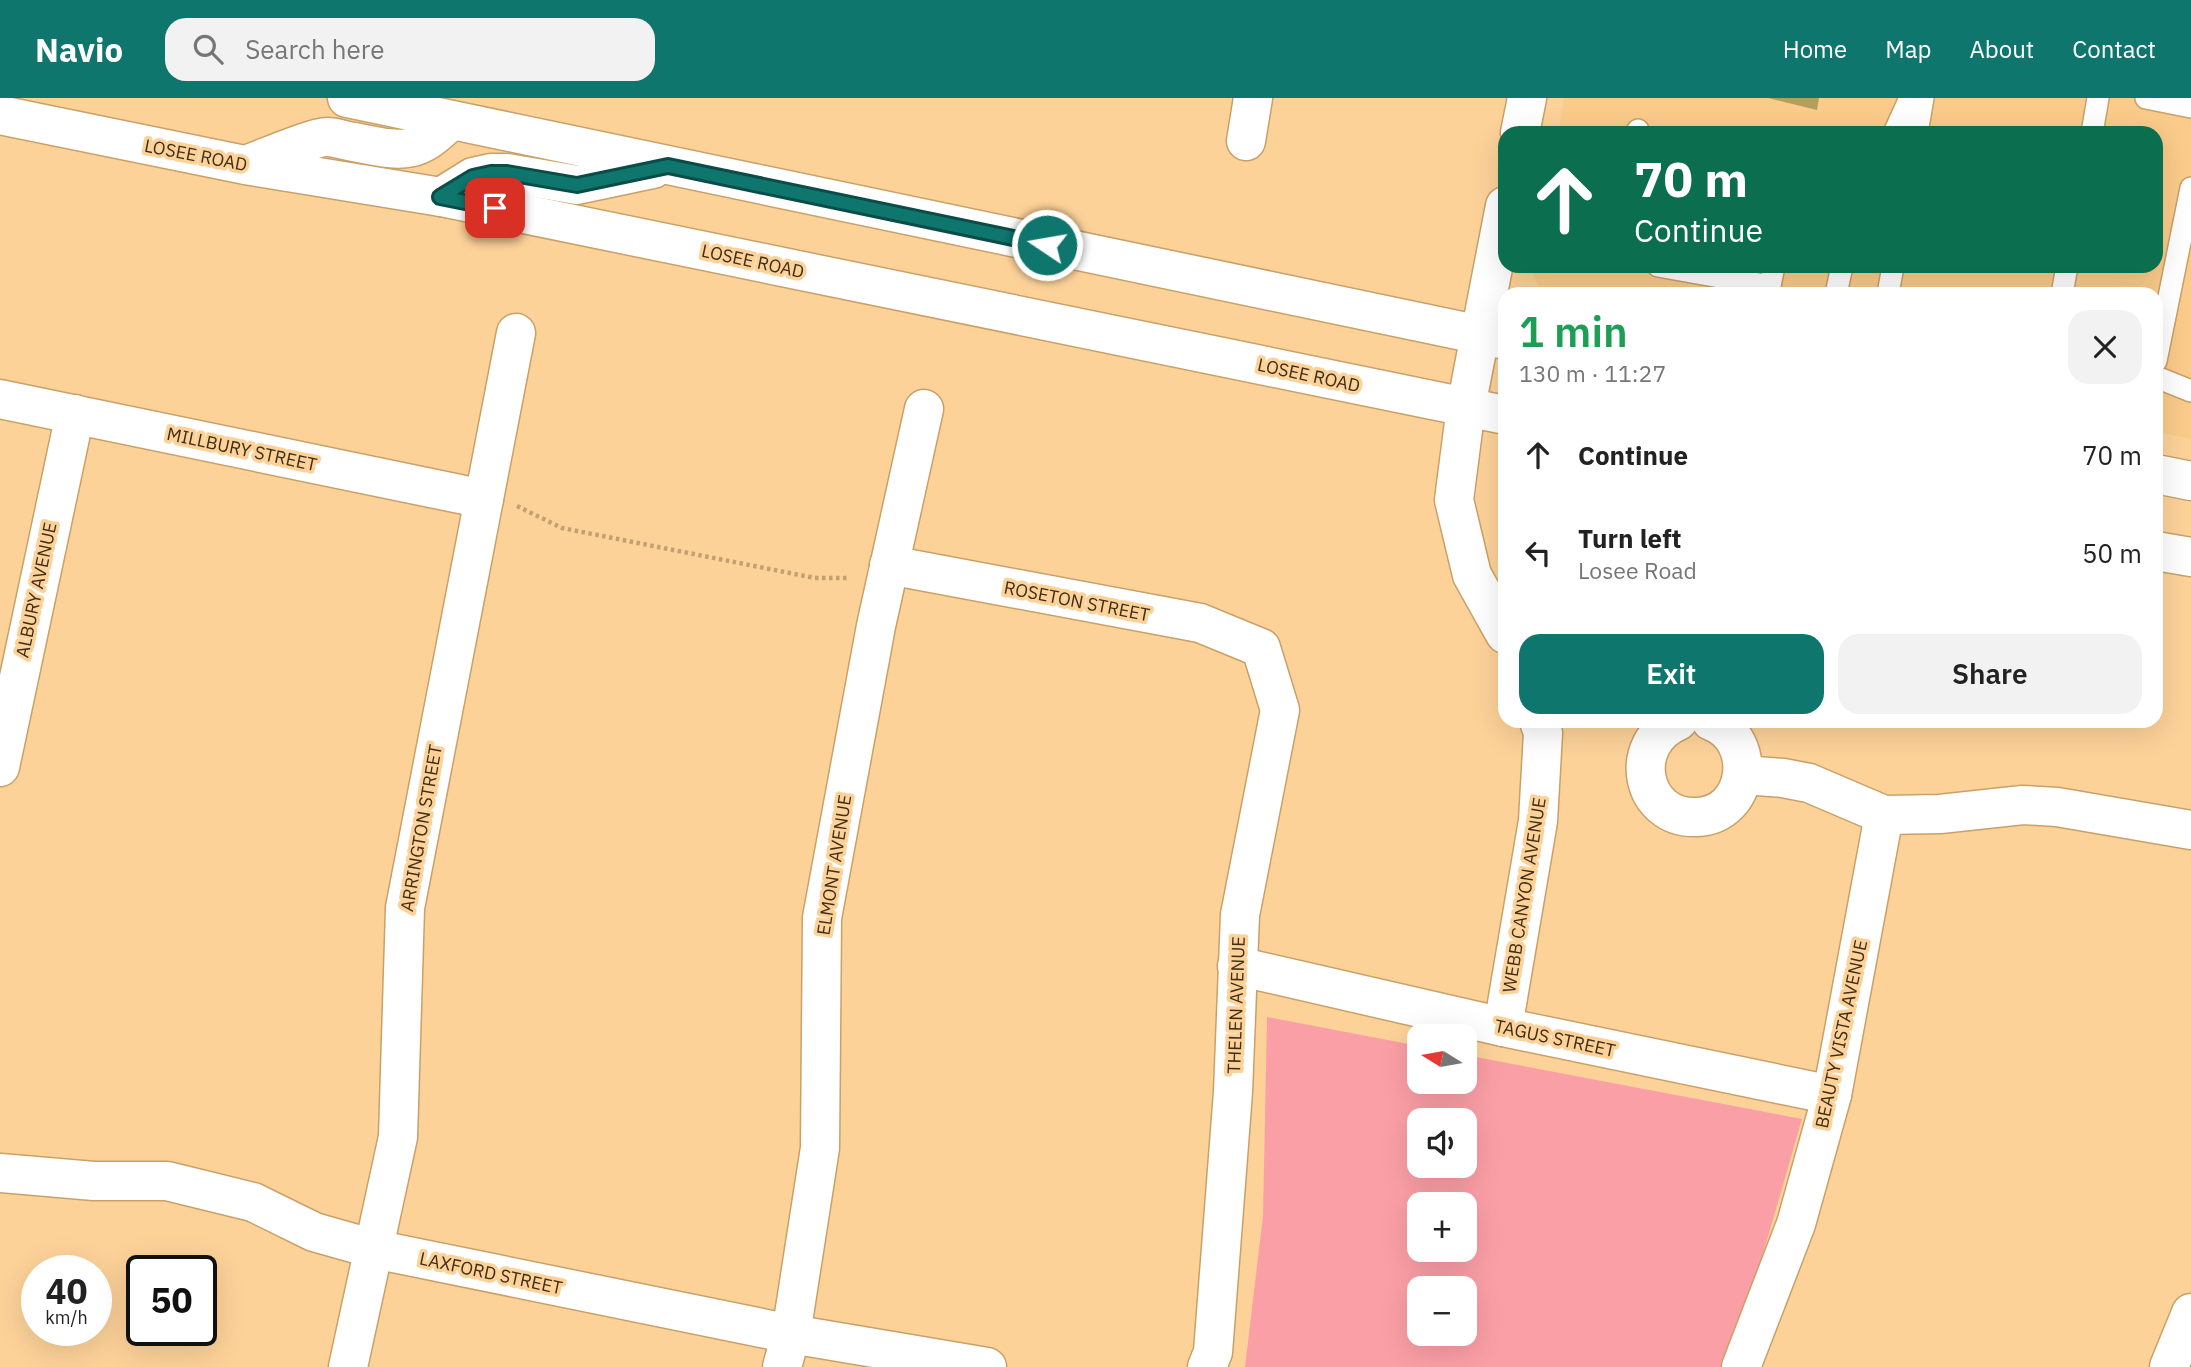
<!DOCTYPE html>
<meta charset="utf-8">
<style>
body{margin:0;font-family:"IBM Plex Sans",sans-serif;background:#f2f2f2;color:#222;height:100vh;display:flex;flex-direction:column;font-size:26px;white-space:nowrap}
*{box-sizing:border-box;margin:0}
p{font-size:23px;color:#767676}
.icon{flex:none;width:38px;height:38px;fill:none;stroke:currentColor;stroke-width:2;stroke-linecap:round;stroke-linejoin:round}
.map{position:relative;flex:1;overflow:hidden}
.sheet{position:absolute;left:1498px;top:189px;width:665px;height:441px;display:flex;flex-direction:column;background:#fff;border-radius:21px;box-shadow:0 7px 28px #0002}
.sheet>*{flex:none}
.guide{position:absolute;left:1498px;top:28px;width:665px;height:147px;border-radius:21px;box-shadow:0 7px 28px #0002;background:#0b6e4f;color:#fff;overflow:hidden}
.needle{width:46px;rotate:281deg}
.tools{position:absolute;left:1407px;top:926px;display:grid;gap:14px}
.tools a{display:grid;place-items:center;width:70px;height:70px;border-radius:14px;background:#fff;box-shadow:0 7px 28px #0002;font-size:35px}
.speed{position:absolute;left:21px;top:1157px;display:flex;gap:14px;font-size:35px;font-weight:700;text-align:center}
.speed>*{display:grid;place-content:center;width:91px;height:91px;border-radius:50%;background:#fff;box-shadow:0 7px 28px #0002;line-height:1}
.speed small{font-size:18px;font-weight:400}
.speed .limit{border:4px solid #111;border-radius:10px;background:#fff;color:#111}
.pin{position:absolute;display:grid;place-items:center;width:60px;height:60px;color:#fff;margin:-30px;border-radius:14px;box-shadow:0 4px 10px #0006}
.me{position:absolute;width:77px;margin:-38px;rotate:282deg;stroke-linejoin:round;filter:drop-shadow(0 0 5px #0008)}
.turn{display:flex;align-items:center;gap:24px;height:147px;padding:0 21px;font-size:32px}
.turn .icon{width:91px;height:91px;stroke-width:2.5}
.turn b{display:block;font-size:49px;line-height:60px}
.round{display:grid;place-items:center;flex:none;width:74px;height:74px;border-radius:21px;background:#f2f2f2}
.head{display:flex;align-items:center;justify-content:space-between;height:119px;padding:0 21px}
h1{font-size:42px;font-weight:600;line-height:52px;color:#1e9e55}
.button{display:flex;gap:14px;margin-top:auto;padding:14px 21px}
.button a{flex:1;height:80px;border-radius:21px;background:#0f766e;color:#fff;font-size:28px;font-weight:600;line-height:80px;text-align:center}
.button a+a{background:#f2f2f2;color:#222}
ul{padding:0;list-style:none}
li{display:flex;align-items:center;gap:21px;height:98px;padding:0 21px}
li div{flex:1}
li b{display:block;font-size:26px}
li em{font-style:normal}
header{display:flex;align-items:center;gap:42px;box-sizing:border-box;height:98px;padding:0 35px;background:#0f766e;color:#fff}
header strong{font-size:33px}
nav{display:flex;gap:38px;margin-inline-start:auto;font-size:24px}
.search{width:490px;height:63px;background:#f2f2f2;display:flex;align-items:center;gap:18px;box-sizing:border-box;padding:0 24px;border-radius:21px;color:#767676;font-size:26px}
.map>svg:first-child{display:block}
.built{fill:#facb8a}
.green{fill:#fb9fa6;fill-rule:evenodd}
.building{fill:#b09f5d}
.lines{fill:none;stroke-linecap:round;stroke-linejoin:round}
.lane-casing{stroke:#c9a168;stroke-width:24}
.street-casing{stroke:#c9a168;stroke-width:41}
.secondary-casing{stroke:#c9a168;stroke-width:41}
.path{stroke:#c3a071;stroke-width:4.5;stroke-dasharray:3.5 3.5;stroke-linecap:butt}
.lane{stroke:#fff;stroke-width:21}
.street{stroke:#fff;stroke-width:38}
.secondary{stroke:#fff;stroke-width:38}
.route-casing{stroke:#0a4d48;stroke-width:18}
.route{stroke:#0f766e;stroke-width:12}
.labels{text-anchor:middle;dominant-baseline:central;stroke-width:7;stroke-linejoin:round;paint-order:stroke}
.street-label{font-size:18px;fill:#3f2e17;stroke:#fdd299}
</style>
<header>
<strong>Navio</strong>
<div class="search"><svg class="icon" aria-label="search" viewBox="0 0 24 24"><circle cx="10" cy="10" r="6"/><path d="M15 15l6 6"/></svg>Search here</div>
<nav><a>Home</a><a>Map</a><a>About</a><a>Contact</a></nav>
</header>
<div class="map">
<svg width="2191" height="1269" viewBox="0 0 2191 1269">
<rect width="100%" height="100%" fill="#fdd299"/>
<path class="built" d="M1564,0h627v341l-35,-7v-138h-611l-4,-3 -9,-19 1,-6h623v-133h-598z"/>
<path class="green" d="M1267,919l152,29v36h46v-27l337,64 -44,152 -36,96h-477l18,-151zM1419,1022h46v46h-46zM1419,1106h46v46h-46zM1419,1190h46v46h-46z"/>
<path class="building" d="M1768,0h51l-2,12z"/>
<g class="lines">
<defs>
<g id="lane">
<path d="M2146,0l45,9"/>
<path d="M1636,35l2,-3"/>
<path d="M1894,35l16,-35"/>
<path d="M1917,35l6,-35"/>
<path d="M2092,35l6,-35"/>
<path d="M1658,168l112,20 4,-20"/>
<path d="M1836,196l6,-28"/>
<path d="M1888,196l5,-28"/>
<path d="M2062,196l5,-28"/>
<path d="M2156,263l35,-173"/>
<path d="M2156,279l35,14"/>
</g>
<g id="street">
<path d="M1246,43l7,-43"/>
<path d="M0,301l484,100"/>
<path d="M1466,309l-12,93 18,75 33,59"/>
<path d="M889,467l311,58 61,25 19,62 -40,205 -7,177 -20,260 -6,15"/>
<path d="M1678,623c-52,22 -38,99 19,96 53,-2 62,-78 14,-96"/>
<path d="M0,669l75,-353"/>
<path d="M1743,677l40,3 26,5 75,32 56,-1 83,-9 34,2 134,23"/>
<path d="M1237,868l266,61 329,68"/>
<path d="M1503,929l35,-206 5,-88 -4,-12"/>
<path d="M0,1075l94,8h73l86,21 61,30 60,17 417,85 196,33"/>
<path d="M348,1269l50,-230 7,-229 111,-575"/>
<path d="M782,1269l9,-33 29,-186 2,-230 54,-292 48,-217"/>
<path d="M1741,1269l55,-143 36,-129 52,-280"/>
<path d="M2169,1269l22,-54"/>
</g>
<g id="secondary">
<path d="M347,0l1158,242"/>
<path d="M0,17l245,50 196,32 1064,218"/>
<path d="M1520,35l7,-35"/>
<path d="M251,65c16,-6 63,-26 76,-26 9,0 18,4 27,5 47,9 61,15 97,-22"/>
<path d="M441,99l32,-20 18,-4h16l70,12 76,-16"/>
<path d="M1466,309l39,-201"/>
<path d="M2156,376l35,7"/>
<path d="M2156,453l35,6"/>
</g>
</defs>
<use href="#lane" class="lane-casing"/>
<use href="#street" class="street-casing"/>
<use href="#secondary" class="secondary-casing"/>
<path class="path" d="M517,408l45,22 253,50h34"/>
<use href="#lane" class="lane"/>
<use href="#street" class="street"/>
<use href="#secondary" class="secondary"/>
</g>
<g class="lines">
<defs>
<path id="route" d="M495,110l-55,-11 33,-20 18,-4h16l70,12 91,-19 379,79"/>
</defs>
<use href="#route" class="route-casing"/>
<use href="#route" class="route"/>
</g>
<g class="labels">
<g class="street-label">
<text transform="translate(196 57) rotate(11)">LOSEE ROAD</text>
<text transform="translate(753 163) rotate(12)">LOSEE ROAD</text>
<text transform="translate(1309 277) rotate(12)">LOSEE ROAD</text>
<text transform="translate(242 351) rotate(12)">MILLBURY STREET</text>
<text transform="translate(36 492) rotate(-78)">ALBURY AVENUE</text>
<text transform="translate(1077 503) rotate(11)">ROSETON STREET</text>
<text transform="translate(421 730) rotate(-80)">ARRINGTON STREET</text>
<text transform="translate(834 767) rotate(-81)">ELMONT AVENUE</text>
<text transform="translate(1524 797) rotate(-81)">WEBB CANYON AVENUE</text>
<text transform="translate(1236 907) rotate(-88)">THELEN AVENUE</text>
<text transform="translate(1841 936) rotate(-78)">BEAUTY VISTA AVENUE</text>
<text transform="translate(1555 940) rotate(12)">TAGUS STREET</text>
<text transform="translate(491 1175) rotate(12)">LAXFORD STREET</text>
</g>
</g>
</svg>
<div class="tools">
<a><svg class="needle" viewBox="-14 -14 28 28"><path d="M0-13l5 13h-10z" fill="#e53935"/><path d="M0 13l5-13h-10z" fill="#767676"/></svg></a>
<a><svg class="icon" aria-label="sound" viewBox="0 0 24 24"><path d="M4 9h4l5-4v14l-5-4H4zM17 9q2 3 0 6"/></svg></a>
<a>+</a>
<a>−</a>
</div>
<div class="speed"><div>40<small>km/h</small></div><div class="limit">50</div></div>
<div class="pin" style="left:495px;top:110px;background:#d93025"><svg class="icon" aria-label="arrive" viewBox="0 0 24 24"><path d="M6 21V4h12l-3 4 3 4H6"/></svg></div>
<svg class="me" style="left:1047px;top:147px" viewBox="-20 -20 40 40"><circle r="17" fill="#0f766e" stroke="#fff" stroke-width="3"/><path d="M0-11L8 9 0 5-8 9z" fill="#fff"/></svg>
<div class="guide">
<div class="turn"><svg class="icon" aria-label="ahead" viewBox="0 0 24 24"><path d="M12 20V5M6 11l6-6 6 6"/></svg><div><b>70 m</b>Continue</div></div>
</div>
<section class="sheet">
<div class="head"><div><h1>1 min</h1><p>130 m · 11:27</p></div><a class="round"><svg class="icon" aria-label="close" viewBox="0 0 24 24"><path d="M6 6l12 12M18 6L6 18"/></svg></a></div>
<ul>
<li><svg class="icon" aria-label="ahead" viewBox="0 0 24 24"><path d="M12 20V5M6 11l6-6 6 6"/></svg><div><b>Continue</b></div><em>70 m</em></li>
<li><svg class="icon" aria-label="left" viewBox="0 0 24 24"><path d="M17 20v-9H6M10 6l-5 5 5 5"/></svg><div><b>Turn left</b><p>Losee Road</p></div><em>50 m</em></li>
</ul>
<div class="button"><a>Exit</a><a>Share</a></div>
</section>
</div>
